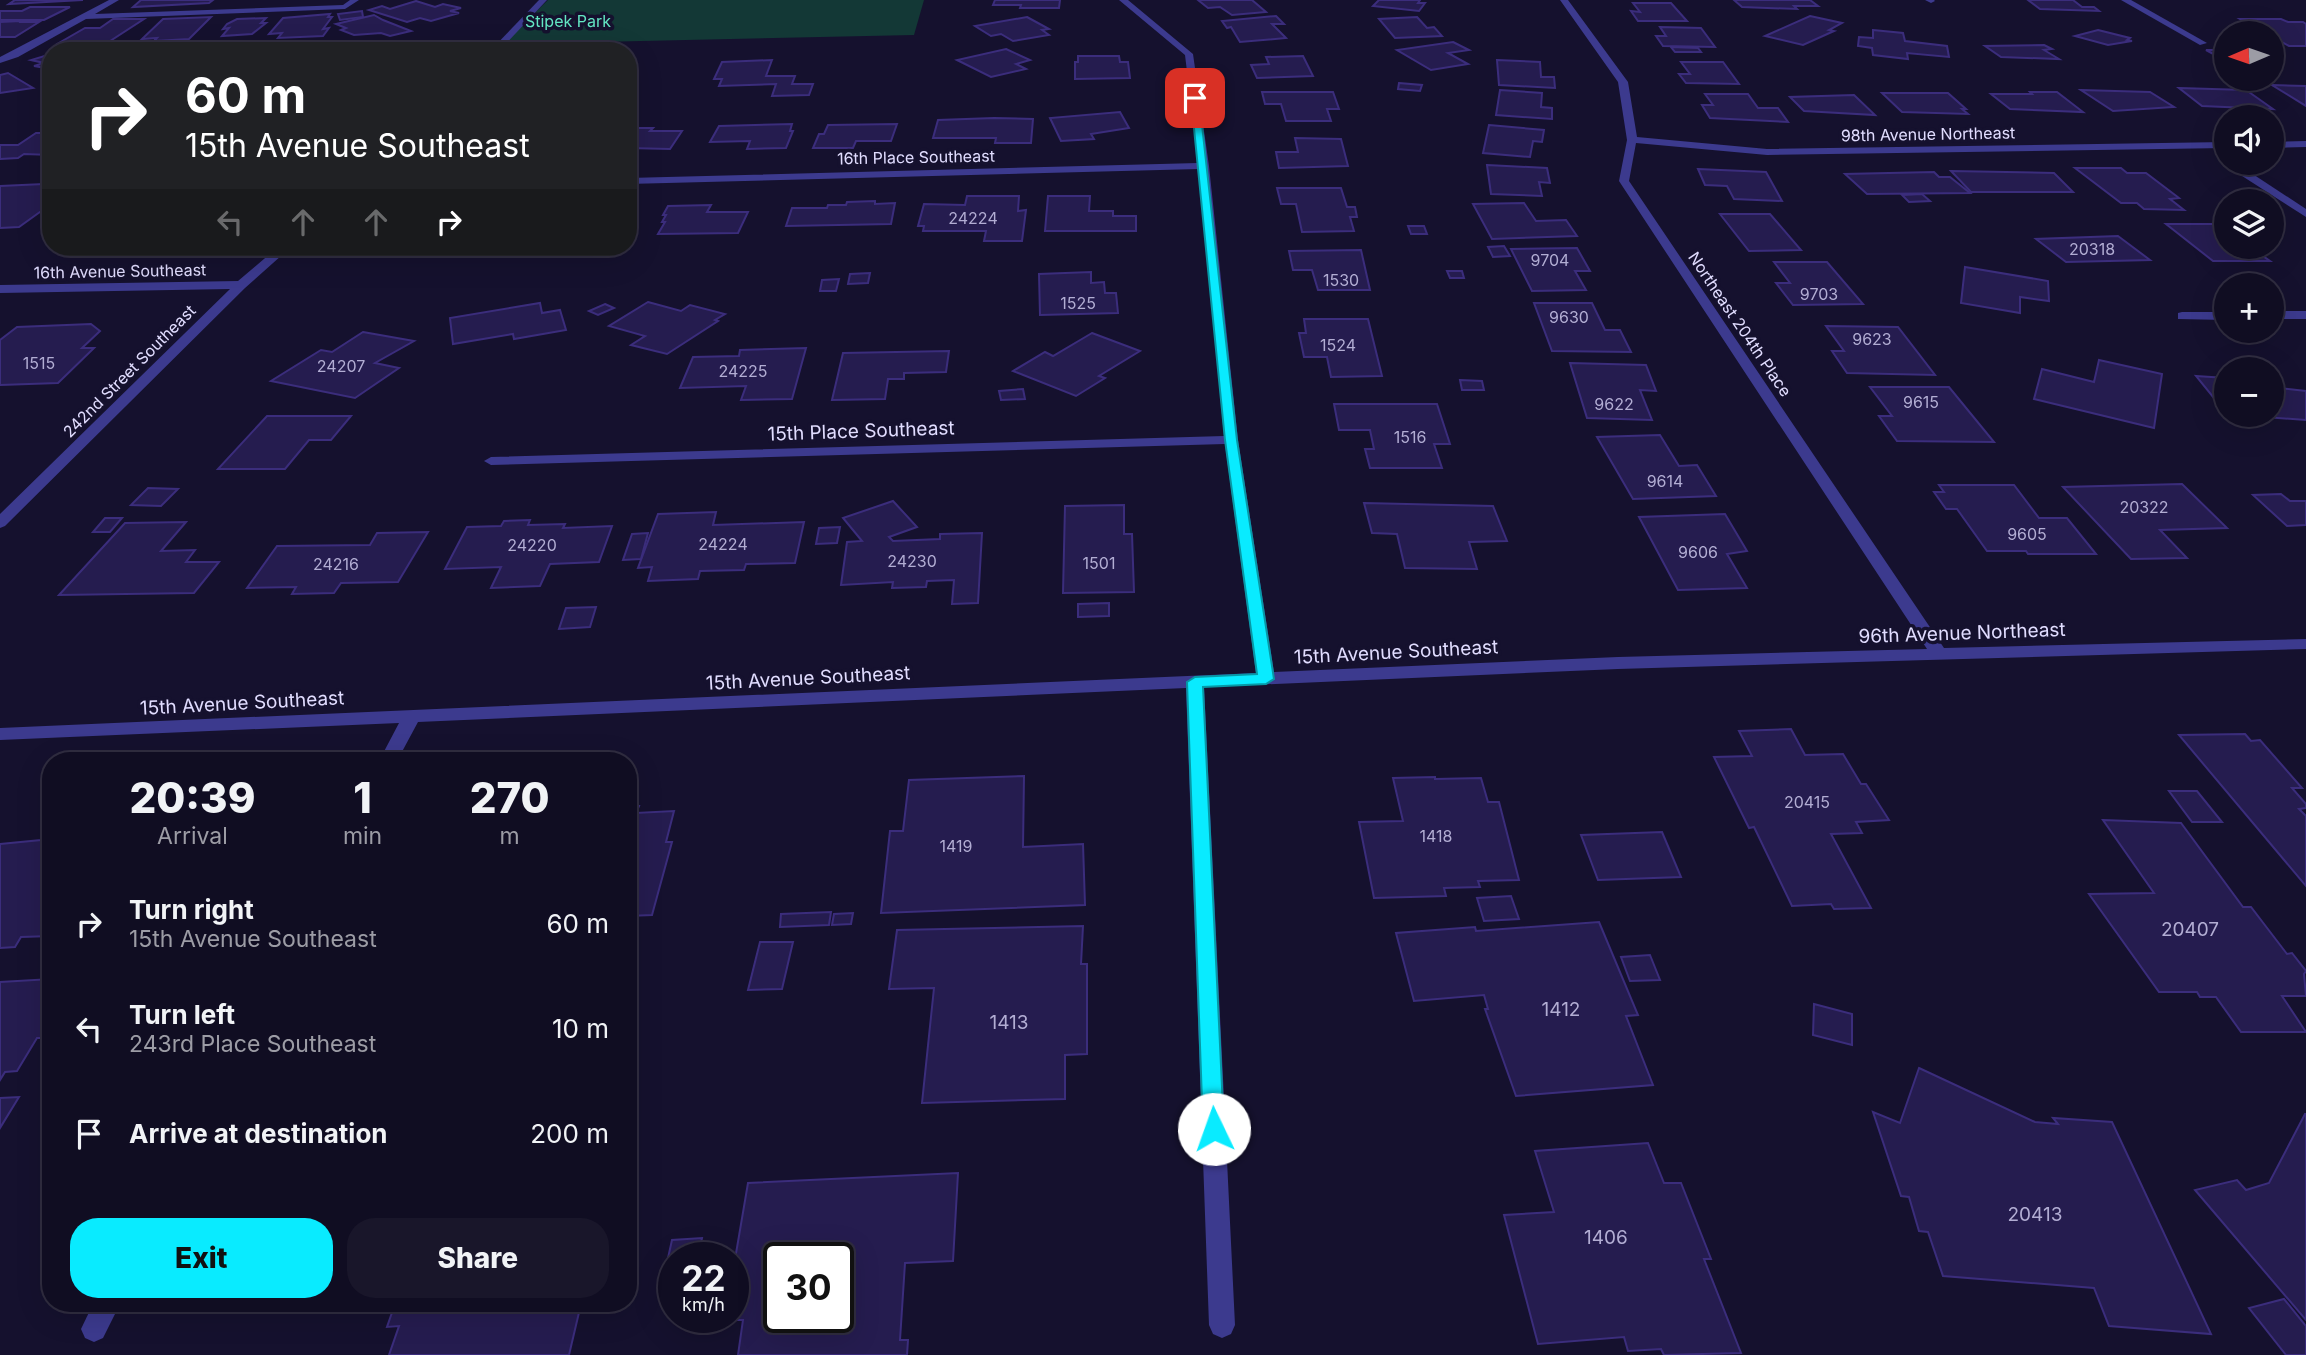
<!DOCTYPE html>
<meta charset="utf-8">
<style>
body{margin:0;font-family:Inter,sans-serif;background:#19162a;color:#f1f3f6;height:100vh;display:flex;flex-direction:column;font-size:26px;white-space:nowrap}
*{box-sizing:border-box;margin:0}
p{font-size:23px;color:#9c9ca5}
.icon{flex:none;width:38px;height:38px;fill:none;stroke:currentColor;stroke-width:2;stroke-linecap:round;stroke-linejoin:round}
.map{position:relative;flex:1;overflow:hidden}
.side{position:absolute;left:42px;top:752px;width:595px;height:560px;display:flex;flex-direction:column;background:#100d22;border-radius:28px;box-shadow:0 7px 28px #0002,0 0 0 2px #302d40}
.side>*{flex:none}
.top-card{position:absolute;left:42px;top:42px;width:595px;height:214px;border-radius:28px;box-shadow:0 7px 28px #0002,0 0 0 2px #302d40;background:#202124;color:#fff;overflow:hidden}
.needle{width:46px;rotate:268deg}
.controls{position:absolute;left:2214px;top:21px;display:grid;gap:14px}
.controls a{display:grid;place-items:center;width:70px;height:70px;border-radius:50%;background:#100d22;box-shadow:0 7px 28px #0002,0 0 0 2px #302d40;font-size:35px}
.speed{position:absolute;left:658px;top:1242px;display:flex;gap:14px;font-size:35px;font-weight:700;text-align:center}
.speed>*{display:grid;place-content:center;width:91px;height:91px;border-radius:50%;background:#100d22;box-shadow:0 7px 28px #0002,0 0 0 2px #302d40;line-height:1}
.speed small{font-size:18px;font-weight:400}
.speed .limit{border:4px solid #111;border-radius:10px;background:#fff;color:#111}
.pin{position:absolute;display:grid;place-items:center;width:60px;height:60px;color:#fff;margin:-30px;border-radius:14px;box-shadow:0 4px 10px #0006}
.me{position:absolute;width:77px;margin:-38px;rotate:357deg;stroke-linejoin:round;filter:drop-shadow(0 0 5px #0008)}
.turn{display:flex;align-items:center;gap:24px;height:147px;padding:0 28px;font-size:32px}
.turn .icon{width:91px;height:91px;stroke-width:2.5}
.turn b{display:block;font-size:49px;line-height:60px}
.lanes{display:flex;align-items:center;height:66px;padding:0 28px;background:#0003;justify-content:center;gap:35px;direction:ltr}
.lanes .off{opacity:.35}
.eta{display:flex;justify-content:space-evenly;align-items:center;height:119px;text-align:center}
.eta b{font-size:42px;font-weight:800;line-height:49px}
.cta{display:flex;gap:14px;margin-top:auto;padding:14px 28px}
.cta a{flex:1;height:80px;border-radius:28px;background:#09ebff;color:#111;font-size:28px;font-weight:800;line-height:80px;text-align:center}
.cta a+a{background:#19162a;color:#f1f3f6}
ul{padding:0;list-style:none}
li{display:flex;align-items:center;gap:21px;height:105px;padding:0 28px}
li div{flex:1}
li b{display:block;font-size:26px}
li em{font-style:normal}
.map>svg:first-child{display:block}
.green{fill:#133836}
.building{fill:#251c4f;stroke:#3b2d7c;stroke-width:2;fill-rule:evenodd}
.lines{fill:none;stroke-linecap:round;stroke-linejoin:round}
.minor{fill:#3c3a8e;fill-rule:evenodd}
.route{fill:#09ebff;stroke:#0699a6;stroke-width:2}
.labels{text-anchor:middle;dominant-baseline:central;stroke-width:7;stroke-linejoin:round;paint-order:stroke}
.far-park-label{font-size:16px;fill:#63e6c3;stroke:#15112e}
.far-street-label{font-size:16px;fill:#e1ddff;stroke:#15112e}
.number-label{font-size:16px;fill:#b2add3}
.street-label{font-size:19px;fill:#e1ddff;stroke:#15112e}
.near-number-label{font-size:19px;fill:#b2add3}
</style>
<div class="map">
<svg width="2306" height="1355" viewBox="0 0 2306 1355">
<rect width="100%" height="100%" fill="#15112e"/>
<path class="green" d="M548,0h376l-10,35 -411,9z"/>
<g class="building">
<path d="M15,0h68l-74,4z"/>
<path d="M141,0h72l-4,3 -76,4z"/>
<path d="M995,0h65l-1,8h-39l1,-3h-28z"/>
<path d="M1198,0h54l14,12 -34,3 -12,-8 -12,1z"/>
<path d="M1379,0h41l-2,3h7l-6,8 -46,-5z"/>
<path d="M1734,0h76l8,6h-24l3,3 -55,-2z"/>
<path d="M2028,0h45l9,7h12l5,4 -59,-2z"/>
<path d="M416,1l19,6 8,-3 18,4 -11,3 9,2 -28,8 -11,-3 -13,4 -38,-12 13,-4 8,3z"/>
<path d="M1633,3h38l16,18h-49l-7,-10 9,1z"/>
<path d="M30,7h40l-26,13h-44v-9h22z"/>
<path d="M362,11l1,6 -23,3 -2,-6z"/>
<path d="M330,14l-2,3h4l-9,12 6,-1 -6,8 -45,2 4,-5 -13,1 14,-16z"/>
<path d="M374,15l9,5 28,11 -21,5 -9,-3 -27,2 -13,-5 5,-2 -10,-4z"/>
<path d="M1276,16l8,8h-12l14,14 -46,4 -9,-15 -4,1 -5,-7z"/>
<path d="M1810,16l32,7 -13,7 5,1 -31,14 -38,-9z"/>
<path d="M211,17l-22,22 -35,2 3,-3 -15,1 21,-20z"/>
<path d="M1027,17l22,12 -7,1 7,5 -36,6 -12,-7 -10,2 -16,-10z"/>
<path d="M1417,17l10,11 7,-1 8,9 -47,2 -16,-19z"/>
<path d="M266,18l-5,5h5l-14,11 -30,2 7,-8 -6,1 4,-5 10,-5z"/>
<path d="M113,19h31l-37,24h-48l26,-15h15z"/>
<path d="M2240,19h41l7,3h15l3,2v22h-17l-17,-9v-4h-8z"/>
<path d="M0,22l21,-1 -2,1h20l-24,15h-15z"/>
<path d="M1660,27l41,1 14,19 -52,-1 -7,-10h10z"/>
<path d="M1873,30l30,3 2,8 42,5 2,11 -42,-4 1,6 -35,-4 -1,-7 -14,-2 1,-9 14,1z"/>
<path d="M2098,30l32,8 -3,2 5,1 -24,4 -33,-9z"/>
<path d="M1453,42l16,8 -21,3 20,11 -37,6 -34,-20z"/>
<path d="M2044,45l8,4 -8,1 15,9 -58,-2 -16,-11z"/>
<path d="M1671,47l27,1 3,4h-26z"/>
<path d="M1006,49l24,11 -14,4 10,5 -35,8 -34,-17z"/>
<path d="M2206,50h20v11z"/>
<path d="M51,54v15l-17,-3 10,-3 -13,-3z"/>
<path d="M1078,56h41l1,6h8l2,16 -55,1v-17h3z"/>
<path d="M1303,56l10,20 -56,2 -6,-13 18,-1 -3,-7z"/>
<path d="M772,60l-6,16h29l-3,8h21l-4,11 -37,1 4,-12 -57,2 3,-7h-8l8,-17z"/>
<path d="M1497,60l43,2 1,15h13l1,11 -56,-3z"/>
<path d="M1681,62h42l16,22 -53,-1 -7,-9h11z"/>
<path d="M8,73l25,15 -33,5v-18z"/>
<path d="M1399,83l23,2 -2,6 -22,-2z"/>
<path d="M2272,85l34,1v20z"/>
<path d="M2179,88l67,2 27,19 -71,-3z"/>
<path d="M1500,90l42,3 -1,14 11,1v11l-56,-4z"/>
<path d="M2081,90l69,2 24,15 -61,4z"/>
<path d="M1262,92h71l6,17h-12l4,12h-45l-5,-17h-16z"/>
<path d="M2030,92h27l26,20 -73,-3 -19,-15h41z"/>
<path d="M1882,93h66l18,16h-4l6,5 -66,-2z"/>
<path d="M1705,94h43l10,14h20l10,14 -78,-4 -8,-13h11z"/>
<path d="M1854,95l21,20 -71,-4 -14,-14z"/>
<path d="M1120,112l9,16 -38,6 3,5 -33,2 -11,-23z"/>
<path d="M994,118l39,1 -2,24h-36l1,-5h-63l5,-18z"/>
<path d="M792,124l-2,7h3l-7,17 -39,1 3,-8 -40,1 9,-16z"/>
<path d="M897,124l-6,17h-35l-3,7h-40l6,-14h5l4,-9z"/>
<path d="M1489,125l55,5 -2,12 -9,-1 -3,16 -47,-4z"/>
<path d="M628,128h25l-3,3h32l-12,18 -42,-1z"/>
<path d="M36,133h15v22l-27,-1 -6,4 -18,1v-14h18z"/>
<path d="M1295,138l46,1 7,27 -69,2 -3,-16h22z"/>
<path d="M1487,165l60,3 3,15 -11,-1 3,14 -51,-2z"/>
<path d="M2075,168h46l6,5h19l33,25 -9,1 14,11 -40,-1 -7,-6h-16z"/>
<path d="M1698,169l68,3 16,29 -48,-2 -7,-13 -22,-1z"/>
<path d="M1951,171l103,2 19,19h-102z"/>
<path d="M1934,172l5,5h11l20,16 -103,1 -22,-20z"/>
<path d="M44,184h7v20l-32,23 -19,1v-42z"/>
<path d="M1277,188h64l6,19h8l2,10h-7l4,14 -52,1 -6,-28h-15z"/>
<path d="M1922,194l8,7 -21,1 -7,-7z"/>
<path d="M967,196h52l-1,15 8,-1 -4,31h-38l2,-10h-63l1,-5h-6l6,-22 41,1z"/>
<path d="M1048,196h42l-1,15h24v5h23v15h-91z"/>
<path d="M875,201v3l20,-1 -4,21 -105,2 6,-18h35l1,-3h18l1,-3z"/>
<path d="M1524,203l12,18 30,-1 11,16 -85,3 -19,-35z"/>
<path d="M711,205l-4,7h41l-10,21 -80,1 7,-12h-3l4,-7h-3l5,-9z"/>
<path d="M1720,214h50l31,36 -52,1z"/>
<path d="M2166,224h60v23h24l20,14h-57z"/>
<path d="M1408,226h16l3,8h-16z"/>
<path d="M2118,236l32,24 -84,2 -30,-23z"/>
<path d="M1504,246l6,10 -17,1 -5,-10z"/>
<path d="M1577,248l13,23h-15l11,19 -54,1 -21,-42z"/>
<path d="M1361,250l9,40h-52l-6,-20h-19l-4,-19z"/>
<path d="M1774,262h53l36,42 -70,1 -17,-22h14z"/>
<path d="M1965,267l83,14 1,20 -29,-4v16l-59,-10z"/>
<path d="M1447,271h15l2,7h-14z"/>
<path d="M1091,272v11l13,-1 1,11h11l2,20 -78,2 -1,-41z"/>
<path d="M870,273l-2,10 -20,1 2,-10z"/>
<path d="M839,279l-3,12h-16l2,-11z"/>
<path d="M648,302l33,9 9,-6 35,9 -10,6 3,1 -51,33 -36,-9 14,-9 -36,-10z"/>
<path d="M540,303l2,10 18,-3 6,20 -52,9 -1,-5 -60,10 -3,-26z"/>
<path d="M1534,303h58l13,27h15l11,22 -79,-1z"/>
<path d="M605,304l9,4 -16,7 -9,-4z"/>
<path d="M1304,319h64l14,57 -51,1 -4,-20h-23l-5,-24h7z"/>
<path d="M91,324l9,7 -18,17h12l-36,35 -58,2v-45l17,-13z"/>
<path d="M1826,326l72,1 37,48 -88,-2 -15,-22h12z"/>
<path d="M363,332l51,9 -39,22 24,5 -44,30 -84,-17 50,-31 11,2z"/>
<path d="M1092,333l48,18 -41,25 6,2 -29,18 -63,-25 32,-19 8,4z"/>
<path d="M806,348l-14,51 -51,1 5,-14 -66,2 13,-31 46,-1 1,-6z"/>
<path d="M949,351l-3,21 -42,1v6h-16l-3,20 -53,1 11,-47z"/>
<path d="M2099,360l63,14 -8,54 -120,-29 8,-30 52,13z"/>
<path d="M1570,363l76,2 10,26 -16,-1 12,30 -65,-2z"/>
<path d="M2196,376l30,2v35z"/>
<path d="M1460,380l22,1 2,9h-22z"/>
<path d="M1870,387h79l45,55 -97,-1 -18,-25h13z"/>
<path d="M2272,387l34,4v29l-69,-5h35z"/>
<path d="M1023,389l2,10 -24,1 -2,-9z"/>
<path d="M1334,404h103l13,40h-16l8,24h-72l-5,-19h9l-4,-19h-31z"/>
<path d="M267,416h84l-20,24h-22l-24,29h-67z"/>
<path d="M1660,435l19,31 18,-1 19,31 -83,3 -36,-62z"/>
<path d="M2182,484l45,44 -67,2 27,28 -56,1 -68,-72z"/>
<path d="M1939,485h75l25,33h28l29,36h-68l-2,-3h-39l-30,-42h-11l-12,-17h10z"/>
<path d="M148,488l30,1 -17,17 -30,-1z"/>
<path d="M2281,494l9,7h16v24l-19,1 -34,-31z"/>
<path d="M893,501l24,26 -28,10 4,4 47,-2v-5l42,-1 -4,70 -26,1 2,-24 -27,1 -1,6 -34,1 1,-6 -52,3 6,-43 15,-1 -19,-23z"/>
<path d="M1364,503l129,3 14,35 -38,1 8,27 -72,-1 -8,-34 -25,-1z"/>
<path d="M1124,505v29h8l2,58 -71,1 2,-87z"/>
<path d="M716,512l-3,13 91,-3 -9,41 -49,1 -2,6 -44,1 -2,8 -50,2 4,-14 -14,1 20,-54z"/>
<path d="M1725,514l22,37 -20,3 20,34 -69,2 -39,-73z"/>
<path d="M105,518h17l-12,14h-17z"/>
<path d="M530,520l-2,5 37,-1 -2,4 49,-2 -13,36 -49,2 -10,22 -49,2 10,-21 -56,2 22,-42 34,-1 3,-5z"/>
<path d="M186,522l-25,29 34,-1 -9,12h33l-25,31 -135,2 66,-72z"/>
<path d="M840,527l-3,16 -21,1 3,-16z"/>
<path d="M428,532l-30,50 -57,1 -7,10 -42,1 4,-7 -49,1 30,-42 93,-1 7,-12z"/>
<path d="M648,533l-7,26 -18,1 9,-26z"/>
<path d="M1109,603v13l-31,1v-13z"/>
<path d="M596,607l-6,20 -31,2 7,-21z"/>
<path d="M1791,729l14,26 38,-1 18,30h5l23,36 -33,2 6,11 -31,1 40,74 -37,1 -3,-5 -39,2 -38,-79 -5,1 -35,-71 38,-1 -13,-25z"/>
<path d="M2245,734l6,7 9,-1 42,48h-10l14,16v4l-7,1 7,7v70l-127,-151z"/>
<path d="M1024,776l-1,71 60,-3 2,61 -204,8 9,-82h13l6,-51z"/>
<path d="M1435,777v2l46,-1 7,24h11l20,78 -41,1 2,6 -36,1 2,8 -72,2 -15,-76 44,-1 -10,-43z"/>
<path d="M2169,791h28l25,31h-30z"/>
<path d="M628,806h11l-3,7 38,-2 -8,31h6l-20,73 -24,1z"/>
<path d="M2103,820l78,3 62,84h8l36,47 5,-1 14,18 -2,3 2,22h-24l24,36h-65l-25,-35h-16l-3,-5h-38l-70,-98 65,-1z"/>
<path d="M1662,832l19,45 -83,3 -17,-45z"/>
<path d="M44,834h7v102l-30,1 -6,10 -15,1v-104l41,-4z"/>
<path d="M1511,896l8,23 -35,2 -7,-23z"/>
<path d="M831,912l-2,13 -49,2 1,-13z"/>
<path d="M853,913l-2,11 -19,1 2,-11z"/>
<path d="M1599,922l39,93 -12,1 27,69 -137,11 -31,-87h3l-4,-14 -70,6 -18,-68 79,-6 1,4z"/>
<path d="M1083,926l-2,38h6v90l-22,1v44l-143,4 12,-115 -45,1 8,-59z"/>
<path d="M760,942h33l-11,47 -34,1z"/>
<path d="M1650,955l10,25 -30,1 -9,-24z"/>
<path d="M51,979v47l-7,12h-7l-20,33 -12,1 -5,8v-98z"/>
<path d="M1814,1004l38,10v31l-39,-10z"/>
<path d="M1919,1068l116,54 23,2 -5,-6 59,4 99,212 -102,-8 -15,-38 -151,-12 -15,-44 -9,-1 -10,-34 -8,-1 -28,-84 27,11z"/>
<path d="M19,1097l-19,31v-30z"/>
<path d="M2305,1114h1v206l-111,-130 42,-10 9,10 23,-7z"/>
<path d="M1648,1143l16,40h17l30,76h-7l37,94 -77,2 -3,-6 -33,2 -4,-14 -86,7 -34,-129 50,-3 -19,-61z"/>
<path d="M958,1173l-5,88 -48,2 -5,77h8l-1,15h-169l5,-35h-18v-2h8v-47l15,-88zM779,1258h59v60h-59z"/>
<path d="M702,1238l-4,20h-24v9h-8l6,-27z"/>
<path d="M2284,1299l22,27v29h-20l-37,-47z"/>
<path d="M395,1304h186l-12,51h-180l10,-29 -12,1z"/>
</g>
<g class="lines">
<g class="minor">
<path d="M109,0h10l-24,14 248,-9 7,-5h9l-14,9 -259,10 -68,38 -18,6v-6z"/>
<path d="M539,0h8l-48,51h-9z"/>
<path d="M1119,0h9l65,54 16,112 29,274 36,232 344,-15 309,-8 -308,-468 8,-41 -9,-58 -58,-82h8l60,82 9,55 130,12 459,-7v6l-459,7 -131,-12 -7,38 315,467 362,-9v10l-688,20 -414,18 31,638 -4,9 -9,4 -9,-4 -4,-9 -23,-637 -768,34 -21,39h-18l20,-38 -399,17v-12l1256,-55 -31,-229 -734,21 -7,-4 7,-4 733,-21 -25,-267 -571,15v-6l570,-15 -13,-108z"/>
<path d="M1925,0h9l1,1 -4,2z"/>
<path d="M2121,0h10l76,43 -7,2z"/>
<path d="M2306,141v6l-34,1v-6z"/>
<path d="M2226,161l10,2 70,46v8l-81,-52z"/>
<path d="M278,247h13l-46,41 -240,238 -5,2v-14l230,-225 -230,4v-8l238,-4z"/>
<rect x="2272" y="311" width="34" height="8"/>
<path d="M2182,312h44v8l-48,-1v-6z"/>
<path d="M93,1304h27l-17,34 -9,4 -9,-4 -4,-9z"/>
</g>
</g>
<path class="route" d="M1195,96l4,2 38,342 37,239 -8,5 -63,3 21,442 -3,7 -7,3 -8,-3 -3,-7 -16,-447 8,-5 62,-3 -32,-234 -34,-342z"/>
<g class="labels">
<g class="far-park-label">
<text x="568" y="21">Stipek Park</text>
</g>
<g class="far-street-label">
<text transform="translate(1928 134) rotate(-1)">98th Avenue Northeast</text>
<text transform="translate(916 157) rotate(-1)">16th Place Southeast</text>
<text transform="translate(120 271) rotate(-1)">16th Avenue Southeast</text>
<text transform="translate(1740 324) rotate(56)">Northeast 204th Place</text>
<text transform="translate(129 371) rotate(-45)">242nd Street Southeast</text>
</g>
<g class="number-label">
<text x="973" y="218">24224</text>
<text x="2092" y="249">20318</text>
<text x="1550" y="260">9704</text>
<text x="1341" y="280">1530</text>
<text x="1819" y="294">9703</text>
<text x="1078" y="303">1525</text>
<text x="1569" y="317">9630</text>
<text x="1872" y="339">9623</text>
<text x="1338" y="345">1524</text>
<text x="39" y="363">1515</text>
<text x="341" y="366">24207</text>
<text x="743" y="371">24225</text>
<text x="1921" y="402">9615</text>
<text x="1614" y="404">9622</text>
<text x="1410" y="437">1516</text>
<text x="1665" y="481">9614</text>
<text x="2144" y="507">20322</text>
<text x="2027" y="534">9605</text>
<text x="723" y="544">24224</text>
<text x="532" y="545">24220</text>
<text x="1698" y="552">9606</text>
<text x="912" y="561">24230</text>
<text x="1099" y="563">1501</text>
<text x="336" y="564">24216</text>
<text x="1807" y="802">20415</text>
<text x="1436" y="836">1418</text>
<text x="956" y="846">1419</text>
</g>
<g class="street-label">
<text transform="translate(861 431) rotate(-2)">15th Place Southeast</text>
<text transform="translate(1962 633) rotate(-2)">96th Avenue Northeast</text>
<text transform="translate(1396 652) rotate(-3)">15th Avenue Southeast</text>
<text transform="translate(808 678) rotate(-3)">15th Avenue Southeast</text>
<text transform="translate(242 703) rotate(-3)">15th Avenue Southeast</text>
</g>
<g class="near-number-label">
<text x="2190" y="929">20407</text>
<text x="1561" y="1009">1412</text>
<text x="1009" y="1022">1413</text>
<text x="2035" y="1214">20413</text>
<text x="1606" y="1237">1406</text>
</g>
</g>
</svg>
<div class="controls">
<a><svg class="needle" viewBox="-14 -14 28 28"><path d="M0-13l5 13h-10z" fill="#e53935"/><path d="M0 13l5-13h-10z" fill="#9c9ca5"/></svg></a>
<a><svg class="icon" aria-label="sound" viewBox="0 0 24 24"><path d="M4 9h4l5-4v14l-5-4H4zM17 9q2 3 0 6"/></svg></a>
<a><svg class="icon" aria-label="layers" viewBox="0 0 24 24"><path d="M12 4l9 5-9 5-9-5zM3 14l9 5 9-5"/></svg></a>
<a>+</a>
<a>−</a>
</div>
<div class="speed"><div>22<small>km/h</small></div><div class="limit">30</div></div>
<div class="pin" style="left:1195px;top:98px;background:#d93025"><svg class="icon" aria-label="arrive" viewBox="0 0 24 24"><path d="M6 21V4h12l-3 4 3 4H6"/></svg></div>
<svg class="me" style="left:1214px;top:1129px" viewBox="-20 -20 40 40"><circle r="19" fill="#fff"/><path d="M0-13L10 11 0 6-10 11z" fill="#09ebff"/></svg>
<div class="top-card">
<div class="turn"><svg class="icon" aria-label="right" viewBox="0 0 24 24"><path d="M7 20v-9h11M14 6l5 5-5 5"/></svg><div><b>60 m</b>15th Avenue Southeast</div></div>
<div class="lanes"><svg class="icon off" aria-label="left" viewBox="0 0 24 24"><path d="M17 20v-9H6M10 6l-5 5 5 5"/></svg><svg class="icon off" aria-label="ahead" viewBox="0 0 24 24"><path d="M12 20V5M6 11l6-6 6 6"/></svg><svg class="icon off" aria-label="ahead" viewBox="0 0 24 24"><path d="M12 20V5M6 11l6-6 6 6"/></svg><svg class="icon" aria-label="right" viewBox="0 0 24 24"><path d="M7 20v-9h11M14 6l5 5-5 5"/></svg></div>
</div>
<section class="side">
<div class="eta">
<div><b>20:39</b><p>Arrival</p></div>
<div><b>1</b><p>min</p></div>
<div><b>270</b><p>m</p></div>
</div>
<ul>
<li><svg class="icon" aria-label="right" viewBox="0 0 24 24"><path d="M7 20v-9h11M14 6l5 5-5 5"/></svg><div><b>Turn right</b><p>15th Avenue Southeast</p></div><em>60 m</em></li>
<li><svg class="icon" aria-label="left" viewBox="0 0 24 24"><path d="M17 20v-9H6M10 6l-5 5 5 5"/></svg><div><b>Turn left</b><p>243rd Place Southeast</p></div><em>10 m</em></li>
<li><svg class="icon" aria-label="arrive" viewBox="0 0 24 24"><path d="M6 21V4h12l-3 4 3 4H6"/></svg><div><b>Arrive at destination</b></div><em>200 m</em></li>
</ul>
<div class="cta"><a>Exit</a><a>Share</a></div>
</section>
</div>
